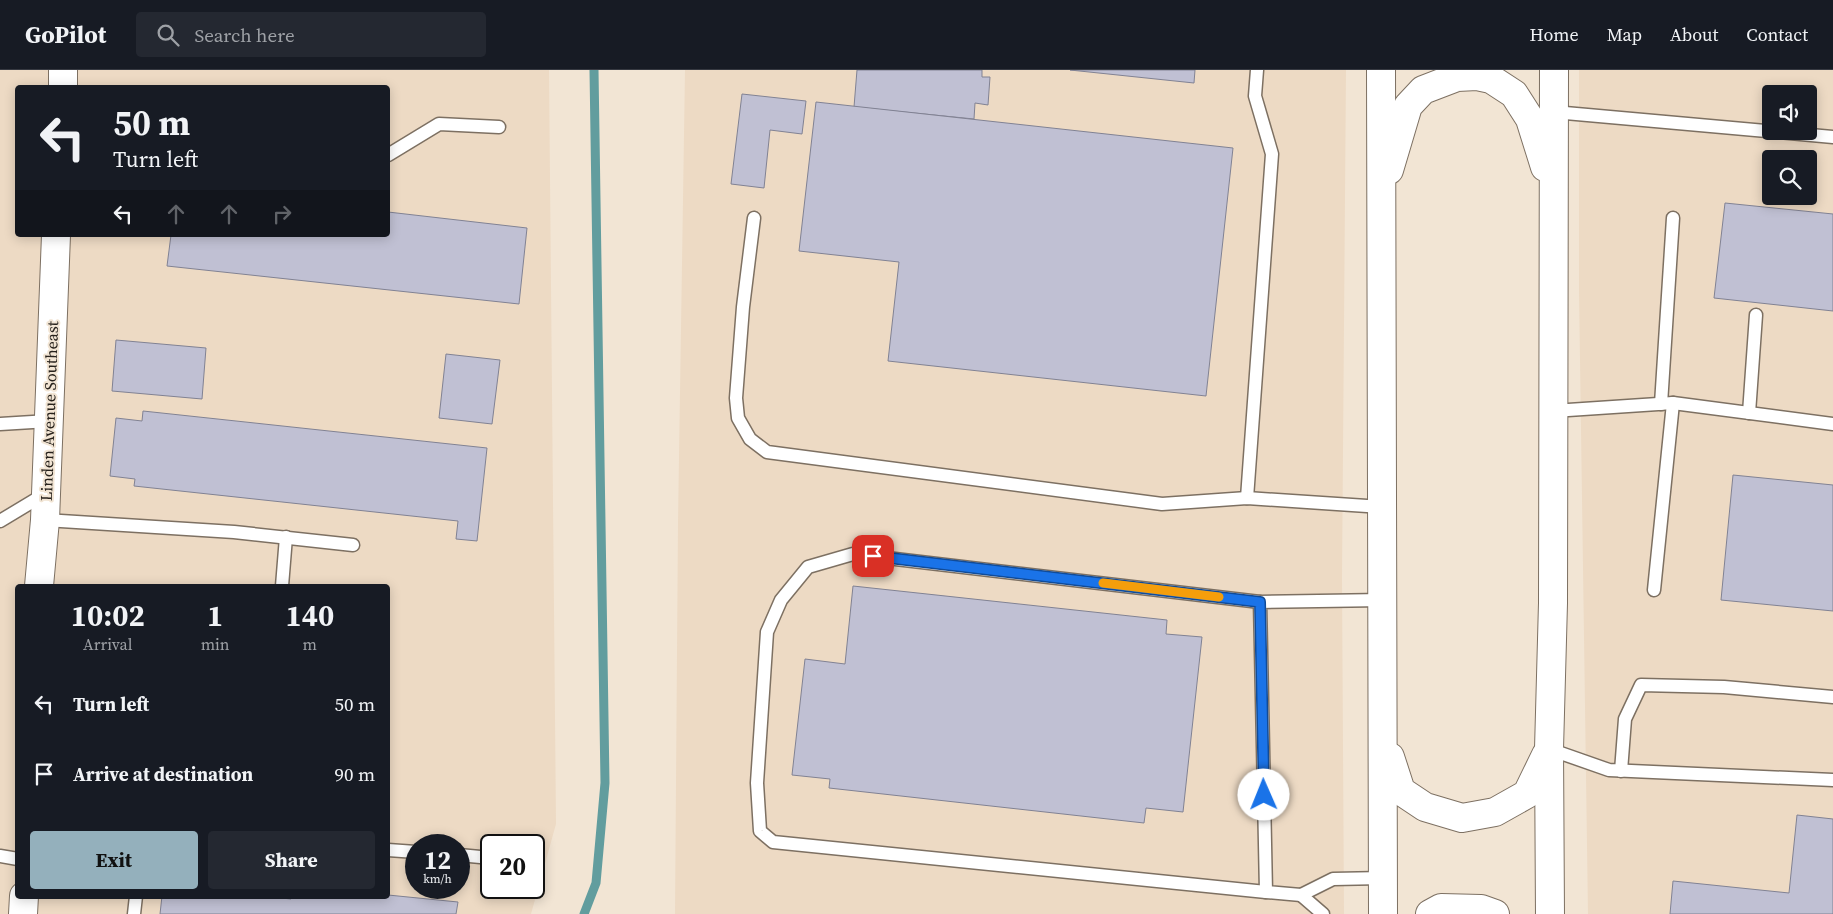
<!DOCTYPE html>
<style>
body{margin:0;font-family:"Source Serif 4",serif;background:#242831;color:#f1f3f6;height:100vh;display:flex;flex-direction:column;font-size:19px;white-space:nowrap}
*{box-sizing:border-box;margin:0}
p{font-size:16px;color:#9ea1a6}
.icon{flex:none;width:28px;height:28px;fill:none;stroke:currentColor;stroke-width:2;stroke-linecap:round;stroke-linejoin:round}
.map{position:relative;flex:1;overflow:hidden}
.sheet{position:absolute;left:15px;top:514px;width:375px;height:315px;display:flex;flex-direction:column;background:#171b24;border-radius:5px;box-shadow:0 2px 12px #0003}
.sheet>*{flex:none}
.guide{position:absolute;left:15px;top:15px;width:375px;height:152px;border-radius:5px;box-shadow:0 2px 12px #0003;background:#171b24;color:#f1f3f6;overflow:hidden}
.fabs{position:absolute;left:1762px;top:15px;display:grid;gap:10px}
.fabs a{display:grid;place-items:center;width:55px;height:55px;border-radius:5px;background:#171b24;box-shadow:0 2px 12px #0003;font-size:25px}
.speed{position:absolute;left:405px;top:764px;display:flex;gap:10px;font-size:25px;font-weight:700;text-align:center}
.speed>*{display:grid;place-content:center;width:65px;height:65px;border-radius:50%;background:#171b24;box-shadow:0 2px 12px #0003;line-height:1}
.speed small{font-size:12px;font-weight:400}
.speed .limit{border:2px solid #111;border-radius:8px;background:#fff;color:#111}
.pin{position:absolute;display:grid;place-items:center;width:42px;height:42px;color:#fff;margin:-21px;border-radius:10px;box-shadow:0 2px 8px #0006}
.me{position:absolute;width:55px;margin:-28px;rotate:359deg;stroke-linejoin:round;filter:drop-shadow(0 0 4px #0008)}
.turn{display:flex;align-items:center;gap:18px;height:105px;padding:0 15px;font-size:22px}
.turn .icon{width:65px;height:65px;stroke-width:2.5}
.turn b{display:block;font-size:35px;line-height:42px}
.lanes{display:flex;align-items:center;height:48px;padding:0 15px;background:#0003;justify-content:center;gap:25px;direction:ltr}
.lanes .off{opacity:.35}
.eta{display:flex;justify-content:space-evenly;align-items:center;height:85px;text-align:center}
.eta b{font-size:30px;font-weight:700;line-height:35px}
.action{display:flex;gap:10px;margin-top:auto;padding:10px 15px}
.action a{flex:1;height:58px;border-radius:5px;background:#94b0bc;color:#111;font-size:20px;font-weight:700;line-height:58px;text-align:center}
.action a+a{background:#242831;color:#f1f3f6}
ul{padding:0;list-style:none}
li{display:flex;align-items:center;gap:15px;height:70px;padding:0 15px}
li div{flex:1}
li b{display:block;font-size:19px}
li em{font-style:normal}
header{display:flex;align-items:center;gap:30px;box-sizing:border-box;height:70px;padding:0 25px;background:#171b24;border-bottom:1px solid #363941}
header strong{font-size:24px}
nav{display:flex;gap:28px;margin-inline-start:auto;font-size:18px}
.search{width:350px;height:45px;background:#242831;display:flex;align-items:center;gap:12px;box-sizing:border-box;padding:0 18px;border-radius:5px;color:#9ea1a6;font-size:19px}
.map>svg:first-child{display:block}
.built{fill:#eddac4;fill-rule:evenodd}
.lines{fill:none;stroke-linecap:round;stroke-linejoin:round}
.stream{stroke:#629d9e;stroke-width:9}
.building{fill:#c0c0d3;stroke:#818293}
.service-casing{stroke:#7d7062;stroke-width:15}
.tertiary-casing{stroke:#7d7062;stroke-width:30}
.service{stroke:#fff;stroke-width:12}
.tertiary{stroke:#fff;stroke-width:28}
.route-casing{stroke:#114b97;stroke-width:12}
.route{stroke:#1a73e8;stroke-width:9}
.slow{stroke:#f59e0b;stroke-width:9}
.labels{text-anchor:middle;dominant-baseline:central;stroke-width:4;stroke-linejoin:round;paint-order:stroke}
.street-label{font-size:16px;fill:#27221c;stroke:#f2e5d4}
</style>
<header>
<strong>GoPilot</strong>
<div class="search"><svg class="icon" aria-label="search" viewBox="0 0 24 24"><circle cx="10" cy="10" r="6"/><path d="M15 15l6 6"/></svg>Search here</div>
<nav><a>Home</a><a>Map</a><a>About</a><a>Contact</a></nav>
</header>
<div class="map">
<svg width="1833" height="844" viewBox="0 0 1833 844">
<rect width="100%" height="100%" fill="#f2e5d4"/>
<g class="built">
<path d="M0,0h549l7,754 -25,90h-531zM18,18h370v147h-370zM18,516h370v310h-370zM416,775h43v43h-43zM491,775h43v43h-43z"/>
<path d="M685,0h661l-4,509 2,335h-669l3,-391z"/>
<path d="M1579,0h254v844h-245l-9,-624zM1771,24h38v37h-38zM1771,89h38v37h-38z"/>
</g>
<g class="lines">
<path class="stream" d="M584,844l12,-31 9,-100 -11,-713"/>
</g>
<g class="building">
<path d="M857,0h125v7h8l-2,28 -13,-2 -1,16 -120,-12z"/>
<path d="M1070,0h125l-1,13z"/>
<path d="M742,24l64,7 -4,33 -32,-4 -6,58 -33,-4z"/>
<path d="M816,32l417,46 -27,248 -318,-35 11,-99 -100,-11z"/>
<path d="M1725,133l108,11v97l-119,-13z"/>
<path d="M388,142l139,16 -8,76 -352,-38 4,-31h217z"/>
<path d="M116,270l90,8 -4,51 -90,-8z"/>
<path d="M446,284l54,6 -8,64 -53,-6z"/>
<path d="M143,341l344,37 -10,93 -21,-2 2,-18 -324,-35 1,-7 -25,-3 6,-58 26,3z"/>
<path d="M1733,405l100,10v126l-112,-11z"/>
<path d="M853,516l314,34 -1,14 36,3 -19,175 -37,-4 -2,15 -315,-35 1,-9 -38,-4 13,-116 40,5z"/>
<path d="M1797,745l36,4v95h-163l3,-33 116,12z"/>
<path d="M388,825l70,7 -2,12h-296l2,-18h100l29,3 1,-3z"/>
</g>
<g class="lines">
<defs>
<g id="service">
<path d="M1554,42l279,25"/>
<path d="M388,85l51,-31 60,3"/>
<path d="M754,148l-11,89 -7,91 2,20 12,21 17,13 395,52 85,-6 135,9"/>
<path d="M1661,334l12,-186"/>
<path d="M1553,341l120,-8 160,21"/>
<path d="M1749,343l7,-98"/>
<path d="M0,354l49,-3"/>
<path d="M1247,428l25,-344 -17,-58 2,-26"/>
<path d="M45,450l189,12 119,13"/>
<path d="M0,451l45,-27"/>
<path d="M282,516l4,-49"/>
<path d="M1654,520l19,-187"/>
<path d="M1260,532l-407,-48 -45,13 -27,33 -14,32 -10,151 3,48 13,11 493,50"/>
<path d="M1549,679l60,21 224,10"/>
<path d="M1621,701l4,-52 16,-34 83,2 109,10"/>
<path d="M388,780l28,2"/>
<path d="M459,785l32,3"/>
<path d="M0,786l18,3"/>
<path d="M1301,825l-35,-3 -6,-290 123,-2"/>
<path d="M134,844l2,-18"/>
<path d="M1323,844l-22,-19 32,-16 50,-1"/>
</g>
<g id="tertiary">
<path d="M1381,0l2,844"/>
<path d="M63,18v-18"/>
<path d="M1389,100l19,-64 15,-16 34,-13 20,-1 14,3 23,15 16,25 15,48"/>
<path d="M39,516l6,-66 11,-285"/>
<path d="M1390,687l11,34 24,16 37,11 33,-6 32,-18 19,-39"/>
<path d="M23,844l1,-18"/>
<path d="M1430,844l11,-6 40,1 14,5"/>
<path d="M1550,844l-1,-165 4,-146 1,-533"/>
</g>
</defs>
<use href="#service" class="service-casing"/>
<use href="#tertiary" class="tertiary-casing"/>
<use href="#service" class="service"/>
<use href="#tertiary" class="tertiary"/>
</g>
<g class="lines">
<defs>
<path id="route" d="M873,486l387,46 4,193"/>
</defs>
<use href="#route" class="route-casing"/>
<use href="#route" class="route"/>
<path class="slow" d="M1103,513l116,14"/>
</g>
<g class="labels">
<g class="street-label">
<text transform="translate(49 341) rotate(-88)">Linden Avenue Southeast</text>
</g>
</g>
</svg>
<div class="fabs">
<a><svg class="icon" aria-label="sound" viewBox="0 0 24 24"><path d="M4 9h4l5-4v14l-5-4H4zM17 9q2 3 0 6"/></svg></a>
<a><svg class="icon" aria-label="search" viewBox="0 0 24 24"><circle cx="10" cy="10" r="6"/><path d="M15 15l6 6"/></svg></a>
</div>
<div class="speed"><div>12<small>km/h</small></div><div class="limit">20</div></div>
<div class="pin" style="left:873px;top:486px;background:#d93025"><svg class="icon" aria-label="arrive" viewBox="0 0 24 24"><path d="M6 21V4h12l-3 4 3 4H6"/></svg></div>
<svg class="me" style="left:1264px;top:725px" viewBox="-20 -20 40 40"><circle r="19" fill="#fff"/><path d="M0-13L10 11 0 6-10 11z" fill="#1a73e8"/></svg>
<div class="guide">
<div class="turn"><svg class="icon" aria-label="left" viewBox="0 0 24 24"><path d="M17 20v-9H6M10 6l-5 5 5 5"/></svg><div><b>50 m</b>Turn left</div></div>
<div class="lanes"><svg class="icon" aria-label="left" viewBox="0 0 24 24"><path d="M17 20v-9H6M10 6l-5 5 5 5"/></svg><svg class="icon off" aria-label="ahead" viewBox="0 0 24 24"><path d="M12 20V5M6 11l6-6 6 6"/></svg><svg class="icon off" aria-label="ahead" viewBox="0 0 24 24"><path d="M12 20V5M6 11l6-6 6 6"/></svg><svg class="icon off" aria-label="right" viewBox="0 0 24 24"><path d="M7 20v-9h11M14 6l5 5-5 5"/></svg></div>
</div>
<section class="sheet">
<div class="eta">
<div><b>10:02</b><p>Arrival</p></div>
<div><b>1</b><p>min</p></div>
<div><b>140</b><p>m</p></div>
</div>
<ul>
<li><svg class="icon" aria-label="left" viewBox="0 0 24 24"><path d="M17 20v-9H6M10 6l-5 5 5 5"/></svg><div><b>Turn left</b></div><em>50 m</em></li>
<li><svg class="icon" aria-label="arrive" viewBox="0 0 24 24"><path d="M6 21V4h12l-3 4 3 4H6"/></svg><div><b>Arrive at destination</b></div><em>90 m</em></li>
</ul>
<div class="action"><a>Exit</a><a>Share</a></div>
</section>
</div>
